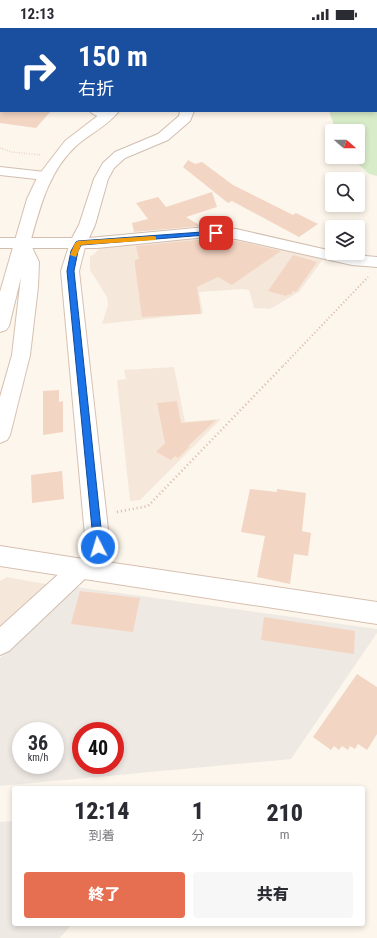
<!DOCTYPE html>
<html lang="ja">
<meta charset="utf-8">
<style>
body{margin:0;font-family:"Roboto Condensed","Noto Sans JP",sans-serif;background:#f7f7f7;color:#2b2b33;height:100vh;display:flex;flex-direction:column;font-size:15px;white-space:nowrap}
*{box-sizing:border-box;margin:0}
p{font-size:13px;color:#7c7c81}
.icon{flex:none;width:22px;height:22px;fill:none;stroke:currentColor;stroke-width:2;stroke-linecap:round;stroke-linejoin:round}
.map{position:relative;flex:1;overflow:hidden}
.side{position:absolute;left:12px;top:758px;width:353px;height:140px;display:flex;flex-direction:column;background:#fff;border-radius:4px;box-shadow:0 2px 6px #0003}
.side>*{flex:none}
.hud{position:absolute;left:0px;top:0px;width:377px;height:84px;box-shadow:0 2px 6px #0003;background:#1a4fa0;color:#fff;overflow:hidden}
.needle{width:26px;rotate:110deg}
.tools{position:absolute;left:325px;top:96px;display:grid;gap:8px}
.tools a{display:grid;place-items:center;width:40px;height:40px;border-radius:4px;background:#fff;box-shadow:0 2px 6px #0003;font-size:20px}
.speed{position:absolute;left:12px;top:694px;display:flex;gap:8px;font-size:20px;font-weight:700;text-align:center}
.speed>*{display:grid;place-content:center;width:52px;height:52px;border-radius:50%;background:#fff;box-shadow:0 2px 6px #0003;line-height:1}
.speed small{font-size:10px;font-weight:400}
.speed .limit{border:6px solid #d22;background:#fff;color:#111}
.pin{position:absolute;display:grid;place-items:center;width:34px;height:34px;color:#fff;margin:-17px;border-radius:8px;box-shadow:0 2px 6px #0006}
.me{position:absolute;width:44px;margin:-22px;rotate:355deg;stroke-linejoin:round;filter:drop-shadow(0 0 3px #0008)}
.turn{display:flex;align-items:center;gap:14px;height:84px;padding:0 12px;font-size:18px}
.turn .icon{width:52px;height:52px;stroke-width:2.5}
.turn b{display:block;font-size:28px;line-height:34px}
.eta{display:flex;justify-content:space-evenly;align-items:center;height:68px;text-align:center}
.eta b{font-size:24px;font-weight:800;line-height:28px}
.button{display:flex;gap:8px;margin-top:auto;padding:8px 12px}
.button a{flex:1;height:46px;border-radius:4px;background:#e76f51;color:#fff;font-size:16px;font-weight:800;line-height:46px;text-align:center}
.button a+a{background:#f7f7f7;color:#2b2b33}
.status{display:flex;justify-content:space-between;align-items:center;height:28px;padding:0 20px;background:#fff;direction:ltr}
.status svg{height:11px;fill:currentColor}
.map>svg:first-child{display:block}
.residential{fill:#f5e8da}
.industrial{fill:#efe9e4;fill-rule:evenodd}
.green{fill:#d8ecc9}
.building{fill:#f3d5c3}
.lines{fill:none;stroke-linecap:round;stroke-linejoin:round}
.street-casing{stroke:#d1beb0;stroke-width:2}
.secondary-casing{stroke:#d6c0b0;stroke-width:2}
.path-far2{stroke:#d9b8a5;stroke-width:1.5;stroke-dasharray:0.5 2;stroke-linecap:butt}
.path-far1{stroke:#d9b8a5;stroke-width:2;stroke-dasharray:1 2.5;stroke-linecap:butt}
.path{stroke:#d9b8a5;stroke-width:2.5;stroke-dasharray:1 3;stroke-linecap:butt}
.street{fill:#fff;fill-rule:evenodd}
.secondary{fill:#fff;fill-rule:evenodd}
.route{fill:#1a73e8;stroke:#114b97}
.slow{fill:#f59e0b}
</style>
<div class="status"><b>12:13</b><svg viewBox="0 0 49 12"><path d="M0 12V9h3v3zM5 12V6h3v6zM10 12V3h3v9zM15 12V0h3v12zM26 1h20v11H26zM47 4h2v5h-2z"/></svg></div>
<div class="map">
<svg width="377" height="910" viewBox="0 0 377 910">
<rect width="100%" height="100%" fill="#fdf6ec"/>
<g class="residential">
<path d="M221,207l49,11 53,13 -24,33 -29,17 -16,-1 -5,-18 -6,-1 -44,3 4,21 -101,11 6,-19 -1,-8 -17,-27v-14l3,-1 8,-8z"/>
<path d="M174,339l11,55 36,-3 -81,81 -10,1 -13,-121 9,-1 -2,-9z"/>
<path d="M7,549l49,9 -56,50v-55z"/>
</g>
<g class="industrial">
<path d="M76,559l301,42v4l-86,126 -291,27v-128zM21,703h34v34h-34zM81,703h34v34h-34z"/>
<path d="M14,793v103h58l-12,14h-60v-116z"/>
</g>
<path class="green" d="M376,41h1v107l-8,-2 -18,-17h7v-26h-22l-7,-20h47z"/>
<g class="building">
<path d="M0,83h51l-15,17 -36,-5z"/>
<path d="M188,132l7,4 7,-2 31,23 60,30 3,-2 22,11 -19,13 -67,-36 -4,2 -45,-36z"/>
<path d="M212,164l5,15 -31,10 15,9 -67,6 -2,-9 16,-4 -12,-16 22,-6 8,10z"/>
<path d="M206,211l19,1 6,3 2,-2 9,1 39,9 -49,34 -14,-8 -21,10 4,27 -59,3 -7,-51v-6l4,-1 -3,-13z"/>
<path d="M293,227l24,7 -21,30 -3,-1 -2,4 -3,-1 -2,2 -18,-5z"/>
<path d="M59,362v12l4,-1v31l-20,3v-44z"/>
<path d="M177,373l4,22 35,-3 -28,26h2l-12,12 -3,-2 -4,4 -15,-8 9,-9 -8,-40z"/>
<path d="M62,443l2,28 -32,4 -1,-28z"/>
<path d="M250,461l27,3v-3l29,4 -4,38 9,2 -3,23 -14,-2 -4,30 -33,-7 8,-41 -24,-4z"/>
<path d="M80,563l60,7 -7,34 -62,-8z"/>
<path d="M264,589l91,14 -1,23 -93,-14z"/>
<path d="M357,646l20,13v47l-10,16 -9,-6 -3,5 -5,-3 -2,4 -6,-4 -3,4 -5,-4 -3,4 -18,-13z"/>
</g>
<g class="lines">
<defs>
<g id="street">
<rect x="181" y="0" width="12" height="1"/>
<path d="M310,0h12l-13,1z"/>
<rect x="0" y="64" width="1" height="8"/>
<path d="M90,83h21l3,3 -2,3c-7,1 -18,0 -22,-6z"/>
<path d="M180,83h14l-4,10 -22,19 -43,18 -11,10 -6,11 -13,46 -6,13 117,-11 30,2 96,22v2l45,4v10l-25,-2 -116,-26 -30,-2 -109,11h-97v-10h72l7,-13 15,-46 9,-16 12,-11 43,-18 21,-18z"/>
<path d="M0,139l45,5 5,1 2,3 -2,3 -5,1 -45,-5z"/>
<path d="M81,530l8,3 4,7 -4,7 -80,76 -9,4v-28l73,-66z"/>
</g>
<g id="secondary">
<rect x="258" y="0" width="12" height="1"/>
<path d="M104,83h15c-10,14 -31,24 -43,35 -28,26 -36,62 -46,97l9,19 -1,25 -8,68 -20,80 -3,5 -7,3v-46l12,-42 9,-78 -12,49 -3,4 -6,2v-40l27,-93 11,-23 27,-35z"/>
<path d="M78,210l6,2 2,3 -7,28 31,276 -3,15 270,40v22l-377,-58v-20l83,13 3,-12 -25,-276 9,-28 2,-3z"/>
</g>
</defs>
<use href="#street" class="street-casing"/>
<use href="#secondary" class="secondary-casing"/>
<path class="path-far2" d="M0,120l12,4 29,3"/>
<path class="path-far1" d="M283,338l85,-89"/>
<path class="path" d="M117,484l31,-6 136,-141"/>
<use href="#street" class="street"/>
<use href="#secondary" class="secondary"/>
</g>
<path class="route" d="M216,203h2v3l-137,11 -3,6 -4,20 29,276 -2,2h-7l-27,-278 4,-20 5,-9 2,-1z"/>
<path class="slow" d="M154,208l2,1v3l-75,5 -5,12 -6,-2 5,-12 3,-2z"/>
</svg>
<div class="tools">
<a><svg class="needle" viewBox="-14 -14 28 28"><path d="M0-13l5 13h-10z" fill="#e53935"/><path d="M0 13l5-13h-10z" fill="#7c7c81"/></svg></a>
<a><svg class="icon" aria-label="search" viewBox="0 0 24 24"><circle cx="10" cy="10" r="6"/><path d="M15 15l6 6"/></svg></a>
<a><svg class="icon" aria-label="layers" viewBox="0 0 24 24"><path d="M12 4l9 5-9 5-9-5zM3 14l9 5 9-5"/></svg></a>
</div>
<div class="speed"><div>36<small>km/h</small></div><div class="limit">40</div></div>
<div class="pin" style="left:216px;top:205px;background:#d93025"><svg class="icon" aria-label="arrive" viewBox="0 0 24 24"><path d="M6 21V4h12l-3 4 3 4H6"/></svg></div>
<svg class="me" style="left:98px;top:519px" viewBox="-20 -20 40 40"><circle r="17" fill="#1a73e8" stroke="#fff" stroke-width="3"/><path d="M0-11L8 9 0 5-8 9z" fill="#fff"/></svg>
<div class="hud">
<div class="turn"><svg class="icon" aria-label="right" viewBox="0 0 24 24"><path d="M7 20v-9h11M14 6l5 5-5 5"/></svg><div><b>150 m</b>右折</div></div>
</div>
<section class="side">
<div class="eta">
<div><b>12:14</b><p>到着</p></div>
<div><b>1</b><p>分</p></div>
<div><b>210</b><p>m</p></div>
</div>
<div class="button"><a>終了</a><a>共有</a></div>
</section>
</div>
